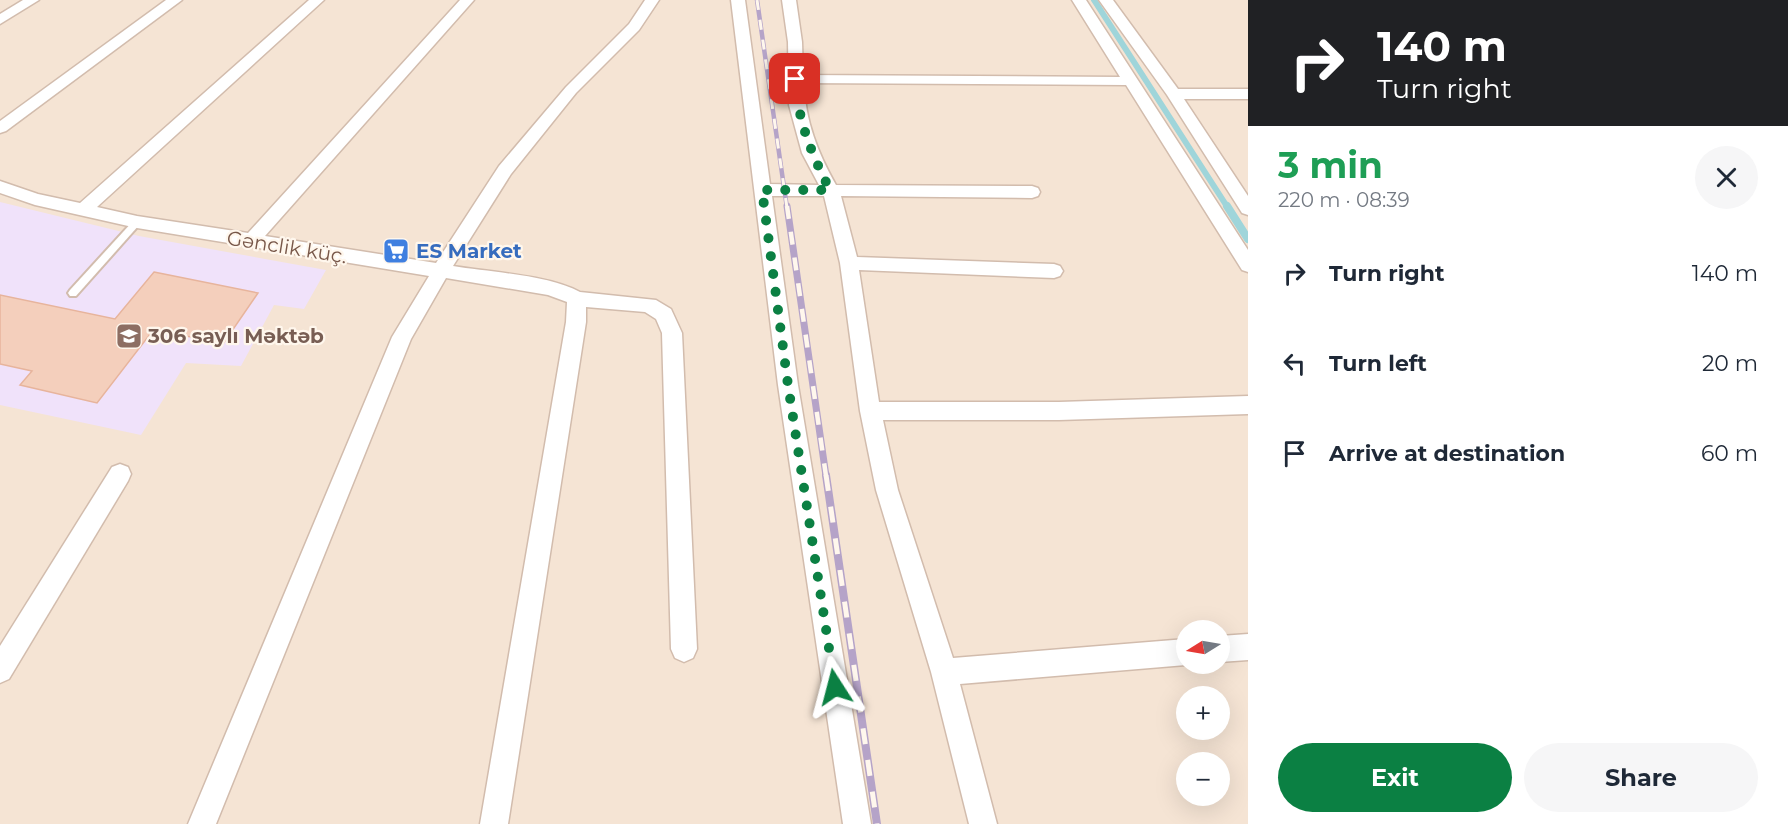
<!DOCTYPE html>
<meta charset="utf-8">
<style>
body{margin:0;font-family:Montserrat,sans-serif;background:#f6f6f7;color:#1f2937;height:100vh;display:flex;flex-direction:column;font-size:22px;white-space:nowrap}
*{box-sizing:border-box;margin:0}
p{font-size:20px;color:#747a83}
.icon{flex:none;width:33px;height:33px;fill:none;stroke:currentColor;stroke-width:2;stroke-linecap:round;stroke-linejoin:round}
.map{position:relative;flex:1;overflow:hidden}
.sheet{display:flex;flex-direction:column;background:#fff;width:540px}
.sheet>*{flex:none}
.hud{background:#202124;color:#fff;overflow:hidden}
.needle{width:39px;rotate:259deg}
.tools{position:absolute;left:1176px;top:620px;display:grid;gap:12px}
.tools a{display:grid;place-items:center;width:54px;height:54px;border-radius:50%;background:#fff;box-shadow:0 6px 24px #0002;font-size:30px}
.pin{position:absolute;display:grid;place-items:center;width:51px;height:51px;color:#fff;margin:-26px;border-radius:12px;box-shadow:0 3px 9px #0006}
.me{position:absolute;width:66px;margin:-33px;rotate:351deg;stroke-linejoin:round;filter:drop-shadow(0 0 4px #0008)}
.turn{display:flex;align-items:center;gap:21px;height:126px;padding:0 30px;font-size:27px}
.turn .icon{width:78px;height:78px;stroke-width:2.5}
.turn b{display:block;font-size:42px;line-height:51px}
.round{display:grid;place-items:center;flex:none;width:63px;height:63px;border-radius:32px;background:#f6f6f7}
.headline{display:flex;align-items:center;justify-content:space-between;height:102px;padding:0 30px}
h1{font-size:36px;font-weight:700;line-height:45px;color:#1e9e55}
.cta{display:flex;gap:12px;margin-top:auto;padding:12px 30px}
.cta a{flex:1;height:69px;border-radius:36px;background:#0b8043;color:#fff;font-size:24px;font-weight:700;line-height:69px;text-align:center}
.cta a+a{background:#f6f6f7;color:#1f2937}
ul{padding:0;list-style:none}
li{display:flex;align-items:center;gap:18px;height:90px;padding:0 30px}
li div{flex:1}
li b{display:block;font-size:22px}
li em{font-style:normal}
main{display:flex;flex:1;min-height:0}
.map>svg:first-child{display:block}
.residential{fill:#f5e4d4;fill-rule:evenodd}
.education{fill:#f0e2fa}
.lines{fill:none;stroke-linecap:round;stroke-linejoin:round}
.stream-far1{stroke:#9fd5da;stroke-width:6}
.stream{stroke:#9fd5da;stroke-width:8}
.building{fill:#f4cfbc;stroke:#e7b49c;stroke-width:1.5}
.lane-casing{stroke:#d2bcad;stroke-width:4}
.street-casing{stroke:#d2bcad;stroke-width:3}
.lane{fill:#fff;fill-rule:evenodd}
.street{fill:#fff;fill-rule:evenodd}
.rail-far2-casing{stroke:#b5a3c8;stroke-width:4.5}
.rail-far1-casing{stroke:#b5a3c8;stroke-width:7}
.rail-casing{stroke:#b5a3c8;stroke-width:8}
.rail-far2{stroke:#fff7ed;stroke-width:3;stroke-dasharray:10;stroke-linecap:butt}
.rail-far1{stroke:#fff7ed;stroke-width:4.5;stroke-dasharray:13;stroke-linecap:butt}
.rail{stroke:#fff7ed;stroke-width:5;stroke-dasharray:16;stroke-linecap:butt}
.route{stroke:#0b8043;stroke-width:10;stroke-dasharray:0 18}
.labels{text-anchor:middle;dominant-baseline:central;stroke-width:4.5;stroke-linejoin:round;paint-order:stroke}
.street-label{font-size:20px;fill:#785749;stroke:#fff7ed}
.shop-label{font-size:20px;font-weight:bold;fill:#366cbe;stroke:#fff7ed;text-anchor:start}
.education-label{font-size:20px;font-weight:bold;fill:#785e54;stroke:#fff7ed;text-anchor:start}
</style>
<main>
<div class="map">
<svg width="1248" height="824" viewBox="0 0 1248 824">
<rect width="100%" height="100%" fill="#fdf3e6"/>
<path class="residential" d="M0,0h1248v824h-1248zM1186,630h34v33h-34zM1186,696h34v33h-34zM1186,762h34v33h-34z"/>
<path class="education" d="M0,202l139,34 187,34 -22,39 -30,-4 -33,61 -55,-3 -45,72 -141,-30z"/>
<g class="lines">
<path class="stream-far1" d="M1094,0l134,208"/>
<path class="stream" d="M1227,206l21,33"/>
</g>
<path class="building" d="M154,272l104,21 -35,51 -69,-15 -57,74 -77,-18 12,-14 -32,-7v-69l115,24z"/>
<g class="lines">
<defs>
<path id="lane" d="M137,219l4,3 -1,2 -64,72h-6l-2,-3 2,-3 64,-70z"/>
<g id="street">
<path d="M23,0h16l-39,24v-10z"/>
<path d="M166,0h16l-176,131 -6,2v-12z"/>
<path d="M309,0h15l-227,207 40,9 111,17 212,-233h14l-209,236 171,27 63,-97 67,-79 63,-63 16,-24h14l-20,30 -63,63 -65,81 -58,92c36,6 96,9 127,26l76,8 15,9 11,24 15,316 -4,9 -9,4 -9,-4 -4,-9 -9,-316 -6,-14 -11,-7 -59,-5v15l-78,502h-28l86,-502 1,-20 -19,-7 -102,-17 -35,61 -195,485h-28l204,-487 37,-61 -292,-48 -102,-23 -35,-12v-12l38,13 42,9z"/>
<path d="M731,0h14l25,184 49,1 -17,-32 -13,-48 -1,-63 -6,-42h14l6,42 1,33 317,2 -48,-77h14l162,250v22l-6,-2 -116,-185 -322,-2c1,38 14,70 32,102l196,1 6,2 2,4 -2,4 -6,2 -191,-2 16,61 197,7 6,2 3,5 -3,5 -6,2 -195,-8 20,132h180l189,-6v18l-189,6h-176l15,70 55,168 233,-19v24h4l-4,2 -226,19 37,140h-28l-38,-152 -55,-182 -16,-79 -20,-148 -16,-67h-52l26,189 73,439h-28l-65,-439z"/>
<path d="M1099,0h14l65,89h70v10h-64l64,97v19l-6,-2 -75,-118z"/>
<path d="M120,464l8,3 3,7 -3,7 -119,198 -9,4v-37l112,-179z"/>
<path d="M1248,634v26l-28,2v-26z"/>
</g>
</defs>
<use href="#lane" class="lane-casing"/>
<use href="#street" class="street-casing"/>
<use href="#lane" class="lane"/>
<use href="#street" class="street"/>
<defs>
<path id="rail-far2" d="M757,0l30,208"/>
<path id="rail-far1" d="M787,206l39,270"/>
<path id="rail" d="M826,475l51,349"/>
</defs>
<use href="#rail-far2" class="rail-far2-casing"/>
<use href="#rail-far1" class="rail-far1-casing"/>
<use href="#rail" class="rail-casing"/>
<use href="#rail-far2" class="rail-far2"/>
<use href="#rail-far1" class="rail-far1"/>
<use href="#rail" class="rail"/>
</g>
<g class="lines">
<path class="route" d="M795,79c3,42 16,74 35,111h-68l26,195 47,302"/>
</g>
<defs>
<symbol id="supermarket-square" viewBox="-11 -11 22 22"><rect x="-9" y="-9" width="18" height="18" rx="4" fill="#3f7fe0" stroke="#fff7ed"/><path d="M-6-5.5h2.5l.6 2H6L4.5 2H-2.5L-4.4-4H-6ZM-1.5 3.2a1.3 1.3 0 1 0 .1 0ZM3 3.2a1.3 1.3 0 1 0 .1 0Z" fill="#fff"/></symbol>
<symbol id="school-square" viewBox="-11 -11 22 22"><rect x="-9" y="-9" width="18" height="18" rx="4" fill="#8d6e63" stroke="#fff7ed"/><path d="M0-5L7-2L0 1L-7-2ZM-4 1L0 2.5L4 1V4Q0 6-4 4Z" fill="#fff"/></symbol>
</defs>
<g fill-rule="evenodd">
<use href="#supermarket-square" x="381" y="236" width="30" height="30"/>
<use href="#school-square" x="114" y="321" width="30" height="30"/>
</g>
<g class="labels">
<g class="street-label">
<text transform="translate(287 247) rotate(9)">Gənclik küç.</text>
</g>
<g class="shop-label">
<text x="416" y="251">ES Market</text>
</g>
<g class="education-label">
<text x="148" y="336">306 saylı Məktəb</text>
</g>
</g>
</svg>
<div class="tools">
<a><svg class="needle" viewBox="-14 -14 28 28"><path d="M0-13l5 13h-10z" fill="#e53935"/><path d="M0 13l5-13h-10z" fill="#747a83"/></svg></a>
<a>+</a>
<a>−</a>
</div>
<div class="pin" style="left:795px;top:79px;background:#d93025"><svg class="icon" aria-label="arrive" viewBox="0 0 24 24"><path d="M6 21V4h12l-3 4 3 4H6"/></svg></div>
<svg class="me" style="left:835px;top:687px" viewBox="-20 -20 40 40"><path d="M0-17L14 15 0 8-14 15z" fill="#0b8043" stroke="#fff" stroke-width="4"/></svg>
</div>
<section class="sheet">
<div class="hud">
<div class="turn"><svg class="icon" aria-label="right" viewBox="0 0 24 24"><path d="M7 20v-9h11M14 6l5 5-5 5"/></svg><div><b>140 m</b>Turn right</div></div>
</div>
<div class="headline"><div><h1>3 min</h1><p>220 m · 08:39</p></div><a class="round"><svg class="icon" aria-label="close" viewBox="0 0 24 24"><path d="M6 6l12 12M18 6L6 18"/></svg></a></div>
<ul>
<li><svg class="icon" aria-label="right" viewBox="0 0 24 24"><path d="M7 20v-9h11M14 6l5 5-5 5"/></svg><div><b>Turn right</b></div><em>140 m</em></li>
<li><svg class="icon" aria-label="left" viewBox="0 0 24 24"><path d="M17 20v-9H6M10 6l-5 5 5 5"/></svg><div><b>Turn left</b></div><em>20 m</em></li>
<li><svg class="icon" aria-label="arrive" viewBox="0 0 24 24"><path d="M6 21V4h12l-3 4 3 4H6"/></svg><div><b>Arrive at destination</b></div><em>60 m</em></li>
</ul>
<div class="cta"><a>Exit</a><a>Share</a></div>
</section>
</main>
